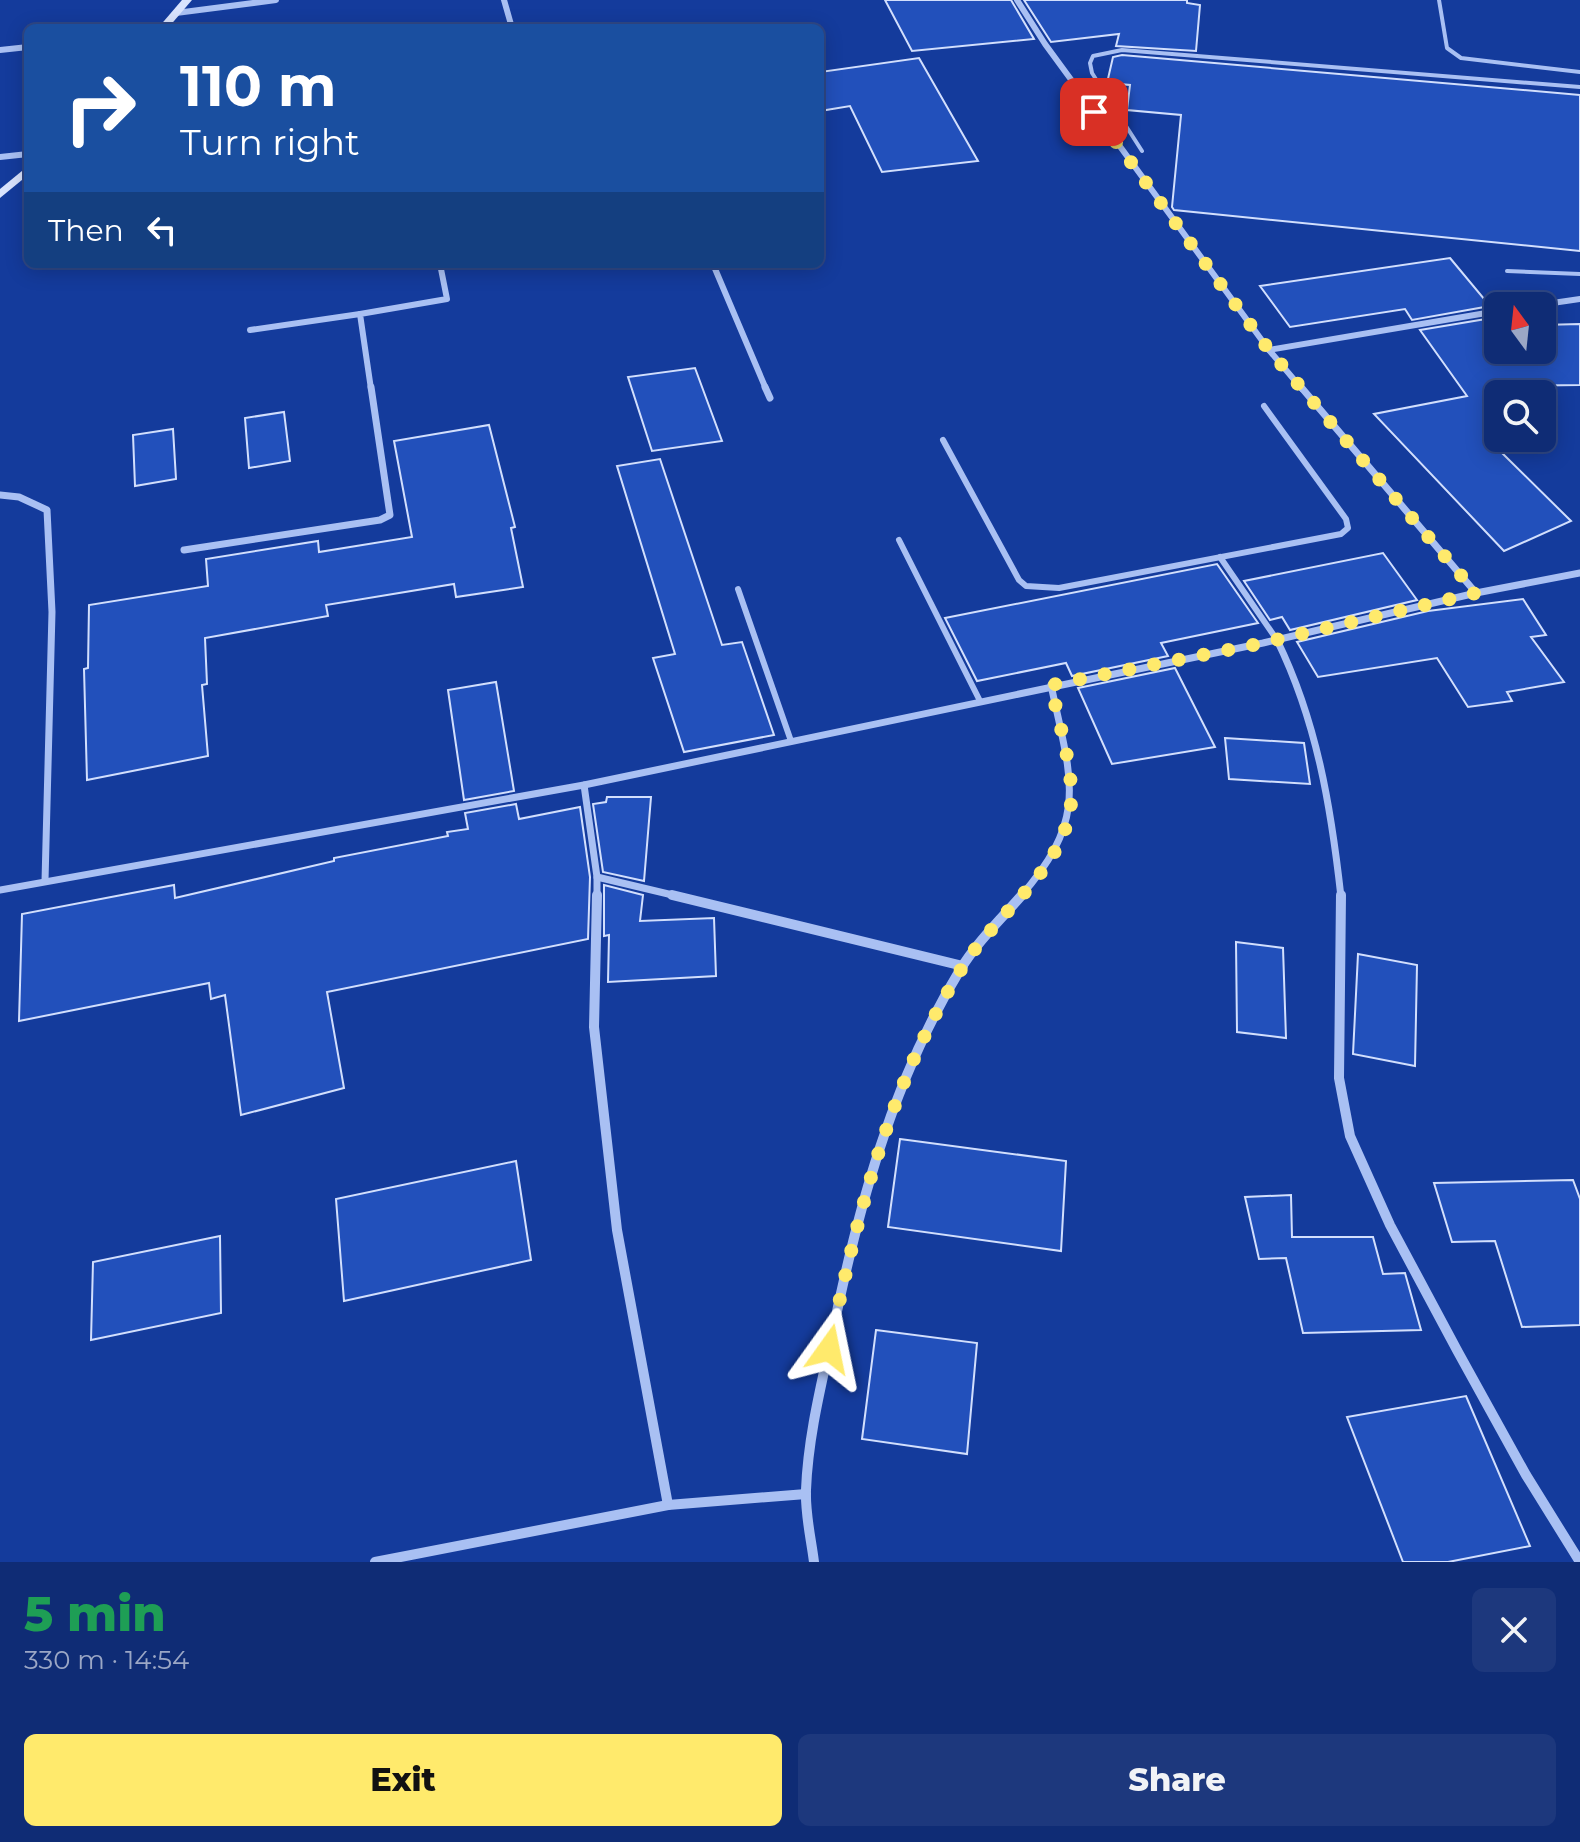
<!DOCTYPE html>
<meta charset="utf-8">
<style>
body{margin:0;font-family:Montserrat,sans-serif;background:#1d387d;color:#f1f3f6;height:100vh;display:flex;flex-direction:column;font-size:30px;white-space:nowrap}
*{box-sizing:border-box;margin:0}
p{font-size:26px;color:#9ba7c5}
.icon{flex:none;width:44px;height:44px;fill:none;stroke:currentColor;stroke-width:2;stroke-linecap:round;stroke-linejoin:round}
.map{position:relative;height:1562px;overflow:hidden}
.side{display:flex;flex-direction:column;background:#0f2c75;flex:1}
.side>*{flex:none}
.banner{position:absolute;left:24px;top:24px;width:800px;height:244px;border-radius:12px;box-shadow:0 4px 20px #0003,0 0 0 2px #2f4887;background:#1a4fa0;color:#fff;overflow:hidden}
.needle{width:52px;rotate:345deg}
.controls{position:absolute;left:1484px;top:292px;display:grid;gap:16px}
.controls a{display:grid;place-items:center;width:72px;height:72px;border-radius:12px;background:#0f2c75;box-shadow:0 4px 20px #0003,0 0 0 2px #2f4887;font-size:40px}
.pin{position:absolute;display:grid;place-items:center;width:68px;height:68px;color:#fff;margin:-34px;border-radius:16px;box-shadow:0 4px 12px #0006}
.me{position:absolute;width:88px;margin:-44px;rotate:12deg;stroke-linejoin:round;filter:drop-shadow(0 0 6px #0008)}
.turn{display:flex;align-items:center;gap:28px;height:168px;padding:0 24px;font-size:36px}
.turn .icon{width:104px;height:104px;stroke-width:2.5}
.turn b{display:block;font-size:56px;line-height:68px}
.then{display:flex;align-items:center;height:76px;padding:0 24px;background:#0003;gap:16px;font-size:30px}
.round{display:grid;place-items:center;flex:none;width:84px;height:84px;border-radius:12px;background:#1d387d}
.headline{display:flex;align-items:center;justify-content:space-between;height:136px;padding:0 24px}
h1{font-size:48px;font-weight:800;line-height:60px;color:#1e9e55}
.primary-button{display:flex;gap:16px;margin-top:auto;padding:16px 24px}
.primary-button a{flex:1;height:92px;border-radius:12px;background:#ffea6c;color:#111;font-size:32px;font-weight:800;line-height:92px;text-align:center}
.primary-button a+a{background:#1d387d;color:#f1f3f6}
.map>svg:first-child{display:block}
.building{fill:#2250bb;stroke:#d2dffd;stroke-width:2}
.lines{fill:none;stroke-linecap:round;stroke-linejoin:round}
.lane-far1{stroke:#a9c0f3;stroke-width:4}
.lane{stroke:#a9c0f3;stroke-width:6}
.street-far2{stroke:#a9c0f3;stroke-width:6}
.street-far1{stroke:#a9c0f3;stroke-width:7}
.street{stroke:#a9c0f3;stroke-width:10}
.secondary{fill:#d9e3fd;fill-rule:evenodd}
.route{stroke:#ffea6c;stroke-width:14;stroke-dasharray:0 25.2}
</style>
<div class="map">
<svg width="1580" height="1562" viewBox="0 0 1580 1562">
<rect width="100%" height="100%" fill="#143b9c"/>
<g class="building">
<path d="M885,0h126l23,39 -122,12z"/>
<path d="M1024,0h163v3l13,2 -4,46 -80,-5 3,-12 -68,8z"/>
<path d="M1122,55l458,40v156l-406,-41 -2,-3 9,-92 -54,-5 3,-25 -23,-2 6,-26z"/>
<path d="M919,58l59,103 -96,11 -32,-66 -30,5v-39z"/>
<path d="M1450,258l40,48 -78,14 -7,-11 -115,18 -30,-41z"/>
<path d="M1498,317v33h44v-25l38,-1v61l-82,1v63l73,72 -67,30 -130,-137 93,-18 -47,-66z"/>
<path d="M695,368l27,73 -70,10 -24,-74z"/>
<path d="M284,412l6,49 -41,7 -4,-50z"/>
<path d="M489,425l26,102 -4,1 12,59 -67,10 -2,-13 -128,21 2,11 -123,22 2,46 -5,1 6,71 -121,24 -3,-111 4,-1 1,-63 119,-19 -2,-27 112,-18 1,11 93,-15 -18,-96z"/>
<path d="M173,429l3,50 -41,7 -2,-51z"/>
<path d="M660,459l62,186 20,-3 32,93 -90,17 -31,-94 22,-4 -58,-188z"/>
<path d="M1383,553l34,47 -127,30 -8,-13 -12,3 -26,-39z"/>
<path d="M1217,564l41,59 -97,20 7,13 -96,20 -6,-13 -89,18 -32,-63z"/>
<path d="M1523,599l23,36 -15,2 33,45 -57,10 5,9 -44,6 -31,-49 -119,19 -21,-35 131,-31z"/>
<path d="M1175,668l40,79 -103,17 -34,-76z"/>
<path d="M496,682l18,109 -50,9 -16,-110z"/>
<path d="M1225,738l79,5 6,41 -81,-5z"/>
<path d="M607,797h44l-7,84 -41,-9 -10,-68 13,-2z"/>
<path d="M516,804l3,15 61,-12 10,70 -2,62 -261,53 17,96 -103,27 -16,-120 -14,4 -2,-16 -190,38 3,-107 152,-29 1,13 159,-37v-3l114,-22 -1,-4 21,-3 -3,-16z"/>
<path d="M604,885l39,10 -3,26 74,-3 2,58 -108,6 1,-47 -5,1z"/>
<path d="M1236,942l47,6 3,90 -49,-6z"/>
<path d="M1358,954l59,11 -2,101 -62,-12z"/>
<path d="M900,1139l166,22 -5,90 -173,-24z"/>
<path d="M516,1161l15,99 -187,41 -8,-102z"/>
<path d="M1573,1180l7,19v126l-58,2 -27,-86 -43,1 -18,-59z"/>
<path d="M1291,1195l1,42h81l10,37 22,-1 16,57 -118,3 -17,-75 -27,1 -14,-62z"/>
<path d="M220,1236l1,77 -130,27 2,-78z"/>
<path d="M876,1330l101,13 -10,111 -105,-15z"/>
<path d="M1466,1396l64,150 -82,16h-45l-56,-145z"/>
</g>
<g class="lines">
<g class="lane-far1">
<path d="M1439,0l8,48 14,10 119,14"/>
<path d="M1142,151l-50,-78 -2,-10 3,-7 29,-6 458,37"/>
<path d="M1507,271l73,3"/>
</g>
<g class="lane">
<path d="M943,440l76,140 7,6 33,2 282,-54 7,-6 -2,-9 -82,-113"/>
<path d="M899,540l81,161"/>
<path d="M1220,557l57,83"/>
<path d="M738,589l53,152"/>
</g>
<g class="street-far2">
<path d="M504,0l8,28"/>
<path d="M1017,0l28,44 224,306 33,39"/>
<path d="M176,13l100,-13"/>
<path d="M0,50l28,-3"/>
<path d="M0,157l28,-3"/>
<path d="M713,264l53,125"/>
<path d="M1532,306l48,-7"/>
<path d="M250,330l110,-16"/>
<path d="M1269,350l229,-39"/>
<path d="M371,389l-11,-75 87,-15 -7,-35"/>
</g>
<g class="street-far1">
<path d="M765,387l5,11"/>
<path d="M1301,387l175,206"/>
<path d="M0,495l19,2 28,13 5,102 -7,269"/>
<path d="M184,550l196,-30 10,-5 -19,-128"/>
<path d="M1277,640c40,82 54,167 64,257"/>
<path d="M584,785l13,92v20"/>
<path d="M597,877l84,20"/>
<path d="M0,890l584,-105 679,-142 213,-50 104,-20"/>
<path d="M1020,897c70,-80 51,-117 31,-212"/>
</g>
<g class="street">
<path d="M597,895l-3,132 23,203 51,275"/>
<path d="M672,895l291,71"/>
<path d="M1341,895l-2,183 11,58 40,89 68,127 68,123 54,87"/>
<path d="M375,1562l293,-57 138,-11"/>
<path d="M814,1562c-3,-24 -9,-48 -8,-72 2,-51 14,-100 25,-150 26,-128 60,-257 129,-370 17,-28 41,-51 62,-75"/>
</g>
<g class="secondary">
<path d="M182,0h10l-24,28h-10z"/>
<path d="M28,166v9l-28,23v-9z"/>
</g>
</g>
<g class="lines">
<path class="route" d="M829,1349c29,-135 59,-262 133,-381 31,-51 93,-91 107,-152 9,-35 -11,-94 -18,-131l212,-42 213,-50 -207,-243 -175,-238"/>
</g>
</svg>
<div class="controls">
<a><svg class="needle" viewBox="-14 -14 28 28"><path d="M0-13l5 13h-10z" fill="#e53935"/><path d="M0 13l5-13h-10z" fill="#9ba7c5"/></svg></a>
<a><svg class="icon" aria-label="search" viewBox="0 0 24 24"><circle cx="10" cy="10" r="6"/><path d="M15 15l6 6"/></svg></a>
</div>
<div class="pin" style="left:1094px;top:112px;background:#d93025"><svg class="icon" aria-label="arrive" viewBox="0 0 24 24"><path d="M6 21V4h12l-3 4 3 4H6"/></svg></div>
<svg class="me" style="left:829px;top:1349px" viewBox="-20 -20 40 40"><path d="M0-17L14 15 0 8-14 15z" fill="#ffea6c" stroke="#fff" stroke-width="4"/></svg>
<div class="banner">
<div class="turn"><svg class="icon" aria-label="right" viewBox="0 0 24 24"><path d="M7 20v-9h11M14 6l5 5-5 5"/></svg><div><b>110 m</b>Turn right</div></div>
<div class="then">Then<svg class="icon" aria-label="left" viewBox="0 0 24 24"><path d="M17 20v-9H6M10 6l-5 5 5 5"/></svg></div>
</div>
</div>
<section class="side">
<div class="headline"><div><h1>5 min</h1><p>330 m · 14:54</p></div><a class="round"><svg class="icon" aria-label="close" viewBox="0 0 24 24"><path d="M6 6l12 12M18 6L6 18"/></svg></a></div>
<div class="primary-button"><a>Exit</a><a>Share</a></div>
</section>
